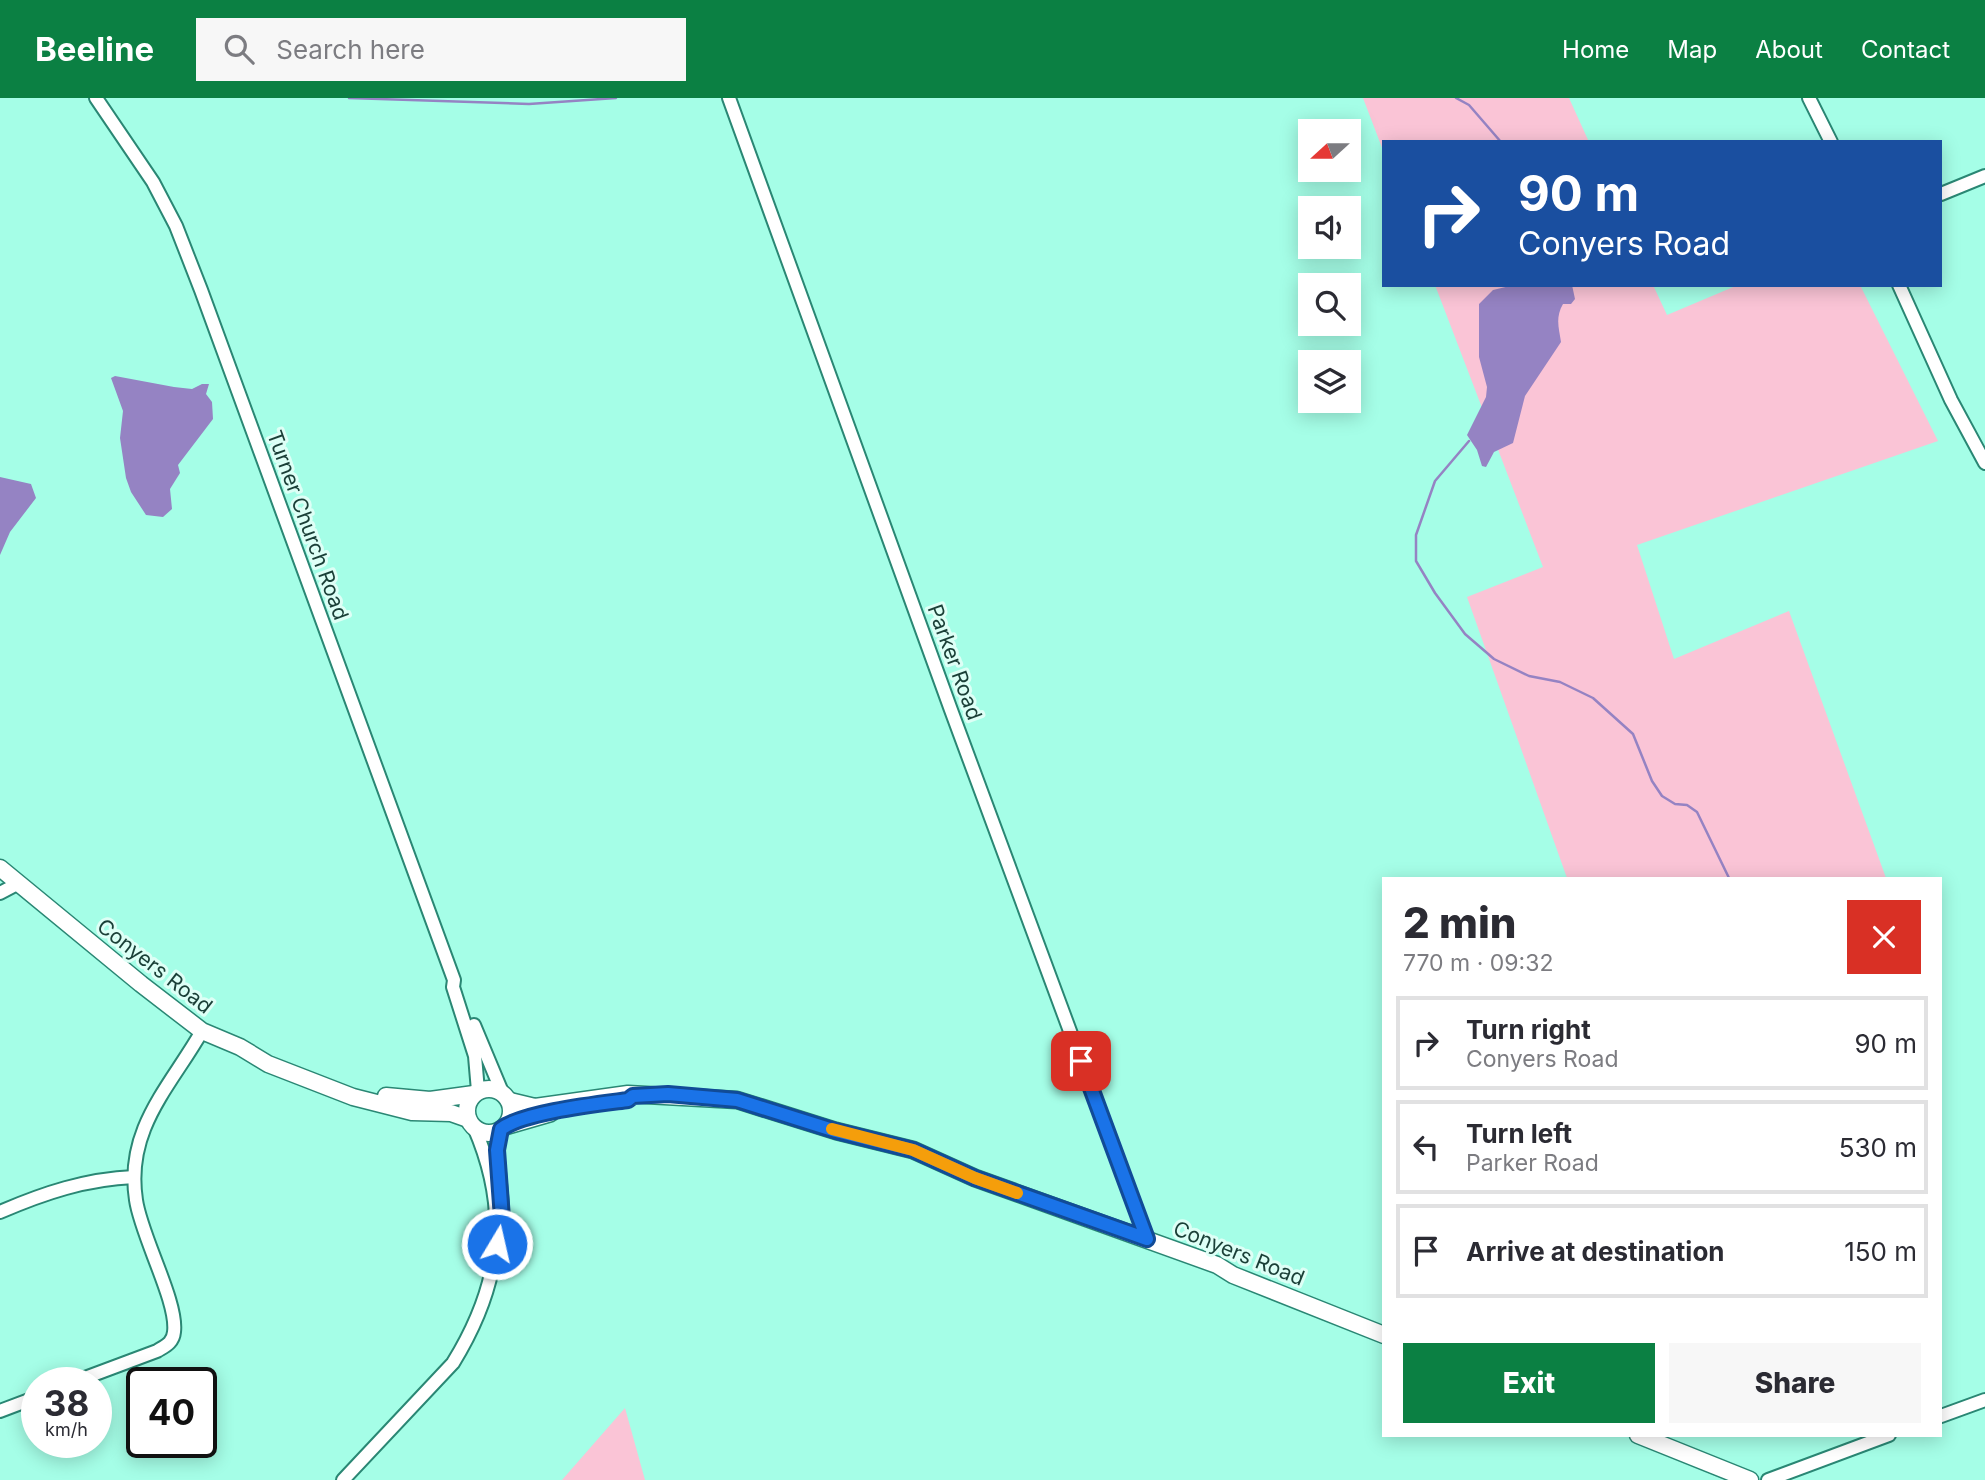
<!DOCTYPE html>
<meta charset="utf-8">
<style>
body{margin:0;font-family:Inter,sans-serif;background:#f7f7f7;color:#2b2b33;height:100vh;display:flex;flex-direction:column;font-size:26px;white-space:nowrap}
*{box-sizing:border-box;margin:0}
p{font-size:23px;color:#7c7c81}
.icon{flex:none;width:38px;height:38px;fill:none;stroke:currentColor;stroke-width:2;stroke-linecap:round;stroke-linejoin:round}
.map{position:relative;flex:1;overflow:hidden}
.details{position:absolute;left:1382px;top:779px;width:560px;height:560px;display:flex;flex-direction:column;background:#fff;border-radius:0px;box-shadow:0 4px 18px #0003}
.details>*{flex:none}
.banner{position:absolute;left:1382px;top:42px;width:560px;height:147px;border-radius:0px;box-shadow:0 4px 18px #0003;background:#1a4fa0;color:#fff;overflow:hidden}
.needle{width:46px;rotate:249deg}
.tools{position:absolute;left:1298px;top:21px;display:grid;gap:14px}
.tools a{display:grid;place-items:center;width:63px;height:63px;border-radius:0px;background:#fff;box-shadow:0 4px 18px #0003;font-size:35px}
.speed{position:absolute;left:21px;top:1269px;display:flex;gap:14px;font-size:35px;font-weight:700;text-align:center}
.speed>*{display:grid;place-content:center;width:91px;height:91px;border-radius:50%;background:#fff;box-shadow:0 4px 18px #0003;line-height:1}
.speed small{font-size:18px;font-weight:400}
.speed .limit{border:4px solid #111;border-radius:10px;background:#fff;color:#111}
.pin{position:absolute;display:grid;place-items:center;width:60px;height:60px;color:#fff;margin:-30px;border-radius:14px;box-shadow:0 4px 10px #0006}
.me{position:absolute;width:77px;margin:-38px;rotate:9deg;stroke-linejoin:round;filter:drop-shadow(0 0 5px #0008)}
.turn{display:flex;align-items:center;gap:24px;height:147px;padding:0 21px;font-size:32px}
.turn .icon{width:91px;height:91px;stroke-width:2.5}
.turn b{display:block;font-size:49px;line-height:60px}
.round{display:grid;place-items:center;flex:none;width:74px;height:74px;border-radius:0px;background:#f7f7f7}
.headline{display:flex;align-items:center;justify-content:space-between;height:119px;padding:0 21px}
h1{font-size:42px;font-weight:800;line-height:52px}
.cta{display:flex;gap:14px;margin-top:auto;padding:14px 21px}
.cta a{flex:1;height:80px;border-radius:0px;background:#0b8043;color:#fff;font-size:28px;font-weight:800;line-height:80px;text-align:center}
.cta a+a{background:#f7f7f7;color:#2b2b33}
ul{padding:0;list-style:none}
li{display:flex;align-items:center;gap:21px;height:94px;margin:0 14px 10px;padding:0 7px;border:4px solid #e1e1e2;border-radius:0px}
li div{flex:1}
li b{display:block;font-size:26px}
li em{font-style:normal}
header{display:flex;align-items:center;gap:42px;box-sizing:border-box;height:98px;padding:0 35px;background:#0b8043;color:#fff}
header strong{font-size:33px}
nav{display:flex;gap:38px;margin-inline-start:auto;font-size:24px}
.search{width:490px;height:63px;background:#f7f7f7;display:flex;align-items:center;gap:18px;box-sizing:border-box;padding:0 24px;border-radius:0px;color:#7c7c81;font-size:26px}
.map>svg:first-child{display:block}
.green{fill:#fac4d6}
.water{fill:#9583c3}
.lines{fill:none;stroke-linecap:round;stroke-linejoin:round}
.stream{stroke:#9583c3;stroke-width:2.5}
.minor-casing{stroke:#2a8774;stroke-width:16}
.major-casing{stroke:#2a8774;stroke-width:19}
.minor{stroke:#fff;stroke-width:12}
.major{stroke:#fff;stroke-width:16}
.route-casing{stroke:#114b97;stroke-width:18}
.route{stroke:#1a73e8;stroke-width:12}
.slow{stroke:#f59e0b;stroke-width:12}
.labels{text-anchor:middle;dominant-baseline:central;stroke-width:6;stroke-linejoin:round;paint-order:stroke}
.street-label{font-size:21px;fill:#1a3f37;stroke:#defff6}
</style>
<header>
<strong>Beeline</strong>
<div class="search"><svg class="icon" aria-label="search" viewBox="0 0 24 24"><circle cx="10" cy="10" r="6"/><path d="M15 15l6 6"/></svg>Search here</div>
<nav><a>Home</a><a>Map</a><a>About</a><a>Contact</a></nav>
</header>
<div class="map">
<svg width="1985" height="1382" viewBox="0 0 1985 1382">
<rect width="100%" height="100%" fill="#a5fee7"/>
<g class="green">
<path d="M1363,0h206l20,44h-205v11z"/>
<path d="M1435,187h218l14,30 71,-30h122l78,156 -301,104 37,114 115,-48 97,267h-319l-100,-281 76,-30z"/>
<path d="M625,1310l20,72h-83z"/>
</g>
<g class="water">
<path d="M1514,187h58l3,14 -4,5h-8c-8,14 -4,24 -2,38l-36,54 -12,47 -19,9 -8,15 -4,-1 -5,-16 -10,-15 19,-38 1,-10 -8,-30v-53l14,-14z"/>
<path d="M115,278l59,11 18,2 10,-5h7l-3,10 6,8 1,17 -35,46 2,8 -10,16 2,20 -9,8 -17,-2 -15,-23 -5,-14 -6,-40 3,-27 -12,-33z"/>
<path d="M0,379l31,7 5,14 -26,34 -10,23z"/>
</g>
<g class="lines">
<g class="stream">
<path d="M349,0l180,6 87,-6"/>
<path d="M1456,0l13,7 32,37"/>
<path d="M1469,343l-34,40 -19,54v26l19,32 30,41 29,25 35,17 31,6 33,16 40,36 19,47 10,15 13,8 12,1 10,7 32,66"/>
</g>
<defs>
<g id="minor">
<path d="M96,0l57,84 23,44 25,64 253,690 -1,7 22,69 3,35"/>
<path d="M729,0l222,612 196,529"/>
<path d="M1809,0l22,44"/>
<path d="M1941,96l44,-18"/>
<path d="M1899,187l52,115 34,63"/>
<path d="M0,795l19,-10"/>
<path d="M474,927l28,67"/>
<path d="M501,1031l-4,21 5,55"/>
<path d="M0,1114c44,-19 86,-33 134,-35"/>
<path d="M74,1284l83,-31c8,-5 16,-8 17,-19 4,-30 -33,-96 -38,-132 -11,-71 34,-113 66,-169"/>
<path d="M0,1313l37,-14"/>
<path d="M1941,1318l44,-16"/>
<path d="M343,1382l110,-117c48,-78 58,-151 21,-236"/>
<path d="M1768,1382l121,-45"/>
</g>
<g id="major">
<path d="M0,770l141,116 61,47 38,16 28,17 85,33 59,15 39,1 17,6"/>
<circle cx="489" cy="1013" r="22"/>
<path d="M386,998l44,4 44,-6"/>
<path d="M510,1003l25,6 93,-13 109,6 99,31 77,19 62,28 242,87 16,10 151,60"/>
<path d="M506,1028l45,-13"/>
<path d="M1638,1337l112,45"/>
</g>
</defs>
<use href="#minor" class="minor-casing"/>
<use href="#major" class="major-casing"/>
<use href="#minor" class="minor"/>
<use href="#major" class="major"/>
</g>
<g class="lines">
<defs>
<path id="route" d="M497,1146l1,-19 4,-7 -5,-68 4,-21c22,-17 97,-25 127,-29l5,-4 35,-2 69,6 99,31 77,19 62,28 172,61 -66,-178"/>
</defs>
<use href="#route" class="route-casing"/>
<use href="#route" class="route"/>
<path class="slow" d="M832,1031l81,21 62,28 42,15"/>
</g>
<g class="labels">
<g class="street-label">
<text transform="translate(308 427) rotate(70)">Turner Church Road</text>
<text transform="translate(955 564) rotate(70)">Parker Road</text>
<text transform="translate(155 868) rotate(38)">Conyers Road</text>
<text transform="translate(1239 1155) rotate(22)">Conyers Road</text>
</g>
</g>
</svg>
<div class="tools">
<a><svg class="needle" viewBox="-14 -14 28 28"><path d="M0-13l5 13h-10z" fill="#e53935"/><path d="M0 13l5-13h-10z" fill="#7c7c81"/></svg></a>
<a><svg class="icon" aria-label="sound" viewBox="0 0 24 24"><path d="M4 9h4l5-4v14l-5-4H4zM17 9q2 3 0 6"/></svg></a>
<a><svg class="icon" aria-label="search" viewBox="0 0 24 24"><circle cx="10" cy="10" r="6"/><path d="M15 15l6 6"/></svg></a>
<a><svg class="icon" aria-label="layers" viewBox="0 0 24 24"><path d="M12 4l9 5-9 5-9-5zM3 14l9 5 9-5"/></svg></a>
</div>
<div class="speed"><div>38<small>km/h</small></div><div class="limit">40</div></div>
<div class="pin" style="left:1081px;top:963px;background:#d93025"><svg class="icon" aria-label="arrive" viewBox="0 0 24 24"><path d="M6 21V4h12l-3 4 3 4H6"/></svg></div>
<svg class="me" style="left:497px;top:1146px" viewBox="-20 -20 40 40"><circle r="17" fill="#1a73e8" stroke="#fff" stroke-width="3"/><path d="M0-11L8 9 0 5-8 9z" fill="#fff"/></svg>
<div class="banner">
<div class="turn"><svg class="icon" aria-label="right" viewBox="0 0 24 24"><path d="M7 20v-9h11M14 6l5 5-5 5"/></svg><div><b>90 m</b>Conyers Road</div></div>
</div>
<section class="details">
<div class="headline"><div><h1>2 min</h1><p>770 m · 09:32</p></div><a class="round" style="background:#d93025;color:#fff"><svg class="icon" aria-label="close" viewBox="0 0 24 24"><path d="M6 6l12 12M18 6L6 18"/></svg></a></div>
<ul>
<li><svg class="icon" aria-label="right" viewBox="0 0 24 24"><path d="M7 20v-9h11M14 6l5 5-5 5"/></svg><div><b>Turn right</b><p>Conyers Road</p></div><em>90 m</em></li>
<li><svg class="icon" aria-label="left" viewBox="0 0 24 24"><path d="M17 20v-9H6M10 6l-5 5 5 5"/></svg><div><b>Turn left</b><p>Parker Road</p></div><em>530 m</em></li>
<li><svg class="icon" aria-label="arrive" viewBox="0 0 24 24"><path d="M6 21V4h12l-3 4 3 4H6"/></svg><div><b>Arrive at destination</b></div><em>150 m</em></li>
</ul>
<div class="cta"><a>Exit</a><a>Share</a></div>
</section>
</div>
